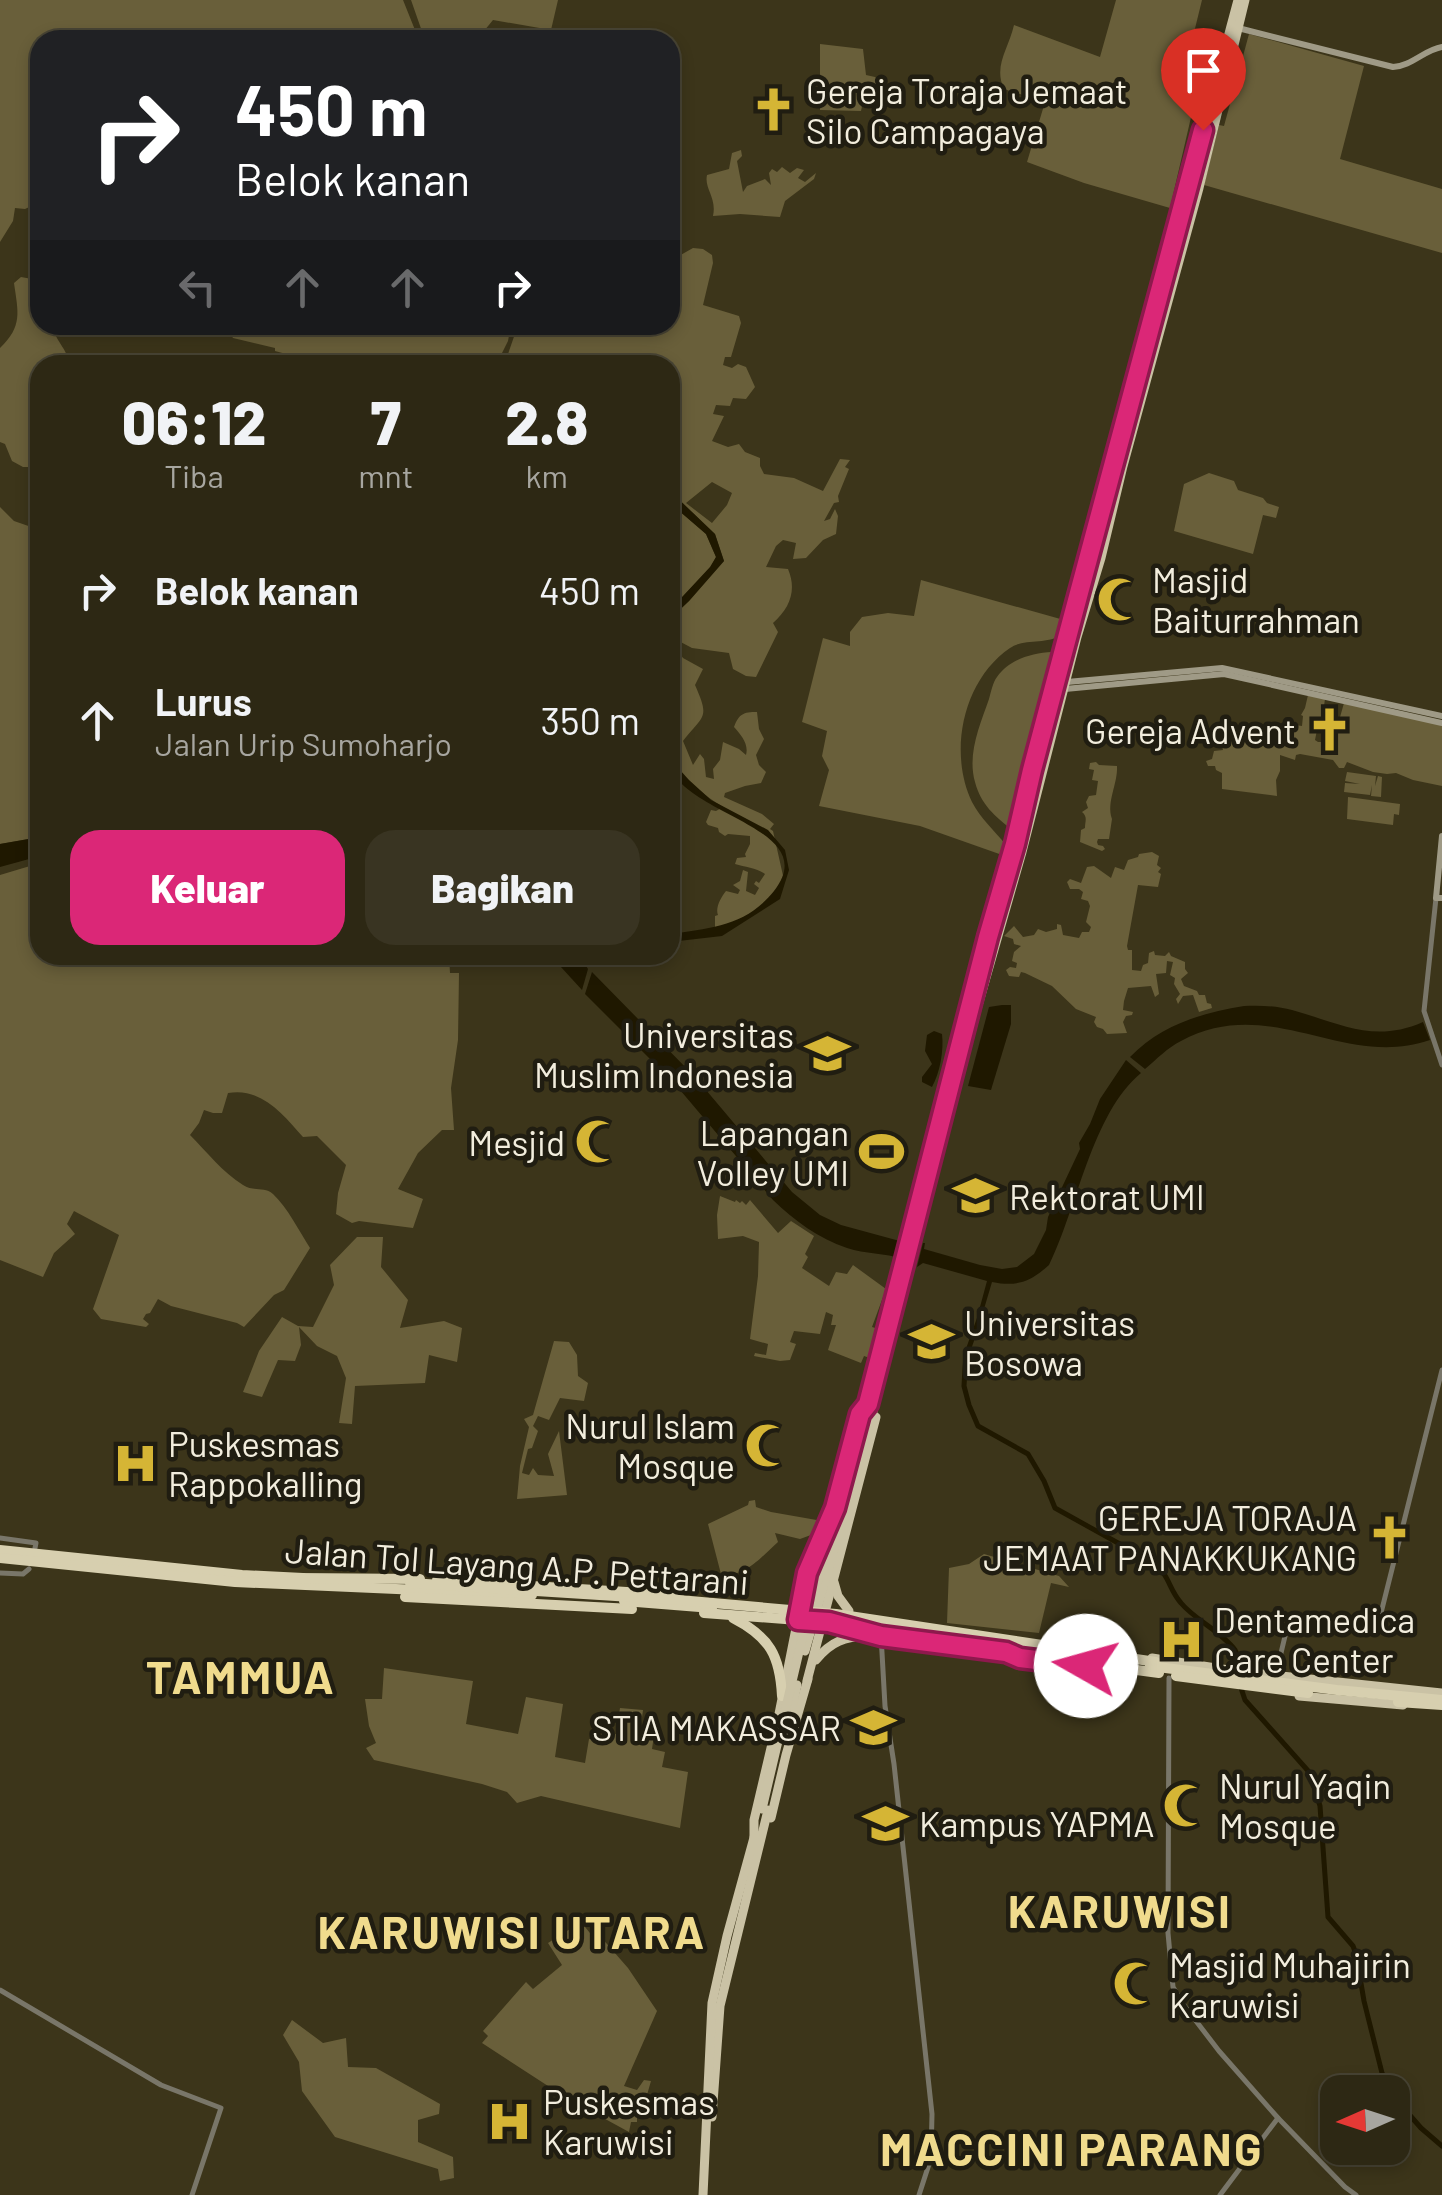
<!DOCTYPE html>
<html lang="id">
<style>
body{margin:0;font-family:Barlow,sans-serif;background:#393422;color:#f1f3f6;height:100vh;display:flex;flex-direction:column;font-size:38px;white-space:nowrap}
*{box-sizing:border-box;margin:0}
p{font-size:32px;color:#a7a6a0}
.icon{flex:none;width:55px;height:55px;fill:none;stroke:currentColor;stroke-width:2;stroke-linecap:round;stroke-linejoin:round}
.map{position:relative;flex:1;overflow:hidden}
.sheet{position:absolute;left:30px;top:355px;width:650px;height:610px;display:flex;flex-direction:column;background:#2d2814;border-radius:30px;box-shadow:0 5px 15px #0003,0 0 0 2px #484434}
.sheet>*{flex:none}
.top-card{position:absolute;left:30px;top:30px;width:650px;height:305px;border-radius:30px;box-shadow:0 5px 15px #0003,0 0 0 2px #484434;background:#202124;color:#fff;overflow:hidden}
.needle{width:65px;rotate:267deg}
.controls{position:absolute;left:1320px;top:2075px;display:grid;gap:20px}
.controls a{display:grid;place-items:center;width:90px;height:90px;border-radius:20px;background:#2d2814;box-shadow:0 5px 15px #0003,0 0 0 2px #484434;font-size:50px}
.pin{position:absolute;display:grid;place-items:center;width:85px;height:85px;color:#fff;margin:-102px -42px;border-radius:50% 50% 50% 0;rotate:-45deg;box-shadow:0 0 10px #0007}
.pin .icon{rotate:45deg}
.me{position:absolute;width:110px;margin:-55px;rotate:277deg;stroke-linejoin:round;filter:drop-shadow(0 0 8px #0008)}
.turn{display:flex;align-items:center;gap:35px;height:210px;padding:0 40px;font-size:45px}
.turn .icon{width:130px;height:130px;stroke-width:2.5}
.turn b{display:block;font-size:70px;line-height:85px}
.lanes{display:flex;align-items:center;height:95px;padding:0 40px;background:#0003;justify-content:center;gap:50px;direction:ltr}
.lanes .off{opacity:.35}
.eta{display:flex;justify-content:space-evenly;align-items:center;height:170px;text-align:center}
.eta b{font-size:60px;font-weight:800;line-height:70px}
.button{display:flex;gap:20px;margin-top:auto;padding:20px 40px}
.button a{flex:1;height:115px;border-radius:30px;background:#db2777;color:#fff;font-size:40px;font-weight:800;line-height:115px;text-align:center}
.button a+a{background:#393422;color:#f1f3f6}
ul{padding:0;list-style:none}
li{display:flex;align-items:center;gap:30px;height:130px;padding:0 40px}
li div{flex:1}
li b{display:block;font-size:38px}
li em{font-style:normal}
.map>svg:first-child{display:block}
.green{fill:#695f3a;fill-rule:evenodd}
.water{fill:#1f1800}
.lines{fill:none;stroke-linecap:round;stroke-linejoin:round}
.canal{stroke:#1f1800;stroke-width:5}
.tertiary{stroke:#797669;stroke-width:5}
.secondary{stroke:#9f9a86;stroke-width:6}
.trunk{stroke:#cac2a5;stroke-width:9}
.motorway{stroke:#d7cfaf;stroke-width:10}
.trunk-bridge{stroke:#cac2a5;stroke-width:9}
.motorway-bridge{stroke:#d7cfaf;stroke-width:10}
.route-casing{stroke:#8e194d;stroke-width:25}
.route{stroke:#db2777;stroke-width:18}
.labels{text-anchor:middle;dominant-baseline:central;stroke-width:9;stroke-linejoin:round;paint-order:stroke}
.poi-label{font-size:35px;fill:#f2eddd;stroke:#201d11;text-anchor:start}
.street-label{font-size:35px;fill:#f2eddd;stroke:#201d11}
.district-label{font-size:45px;font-weight:bold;letter-spacing:2.5px;fill:#f0db8d;stroke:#201d11}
</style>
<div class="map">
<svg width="1442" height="2195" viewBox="0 0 1442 2195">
<rect width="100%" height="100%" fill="#3c351a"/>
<g class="green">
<path d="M0,0h403l16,40h-379v162l-15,7 -10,-1 -2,13 -13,21z"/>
<path d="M411,0h147l-7,30 -58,-10 -9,11 29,9h-88z"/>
<path d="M1116,0h86l-14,57 19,8 -5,21 -7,14 -25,108 -86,-25 -57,-21 18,-60 -41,-13c-11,-23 5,-41 10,-64l86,32z"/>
<path d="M1249,34l115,32 -24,93 102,30v64l-238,-68 15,-60 5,1z"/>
<path d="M820,44l43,5 3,26 9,2 6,6 -3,15 -14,-1 -3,14 -41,-1z"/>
<path d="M741,150l1,6 -5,5 6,31 4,-6 18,-7 6,6 -2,-12 3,-4 5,3 5,-5 8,6 7,-5 7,2 -6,8 7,4 11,-9 -2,6 -29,22 -5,16 -40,-3 -27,2c4,-19 -9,-27 -6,-41l22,-6 3,-16z"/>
<path d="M693,248l10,1 9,6 1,8 -10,42 36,11 2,7 -10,34h-6l-2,8 9,3 6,-4 8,3 9,20 -9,12 -13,-1 -3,8 -14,-1 -3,9 11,2 -12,25 16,6 11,-3 6,8 15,6v8l4,8 30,4 29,13 17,-32 10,1 -5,7 4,2 -11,27 1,6 -5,1 -10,18 6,-2 5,-10 3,7 -2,18 -13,6 -17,18 -13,1 3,-16 -13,-3 -7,6 -10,21 22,2c9,21 2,39 -15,54l5,9 -22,45 -10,-1 -13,-7 -4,-16 -37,-5 -19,-10 -3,1v-20l19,-18 35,-40 -9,-27 -45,-43v-126h-51l-6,-5 -19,-5 -29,10h-59l1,-8 11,-32h152v-64zM712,482l20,11 -5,12 -15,18 -26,-20z"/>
<path d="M38,274l2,1v50h13c1,15 14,23 16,38l6,2h-35v102h-17l-11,-6 -7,-17 -5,-2v-94c23,-22 18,-36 14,-65l7,-6 11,2z"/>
<path d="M228,325h283l-3,16 -12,24h-213l3,-11 -11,-3v-3l-42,-10 -5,-8z"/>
<path d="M1209,473l25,8 4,9 25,8 4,5 12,4 -3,11 -13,-3 -10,39 -79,-23 10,-47z"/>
<path d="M670,503l36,31 10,23 -5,10 -41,43z"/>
<path d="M0,507l14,14 26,9v307l-40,7z"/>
<path d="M921,580l143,40 -3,15c-15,10 -37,3 -51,13 -47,32 -62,104 -38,154 8,16 23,29 34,43l-1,11 -85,-30 -101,-20 10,-36 -7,-14 5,-25 -25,-9 21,-84 27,8v-14l12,-15 26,-4 26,3z"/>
<path d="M670,643l4,2 9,13 20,11 -8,16c15,34 9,29 -12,56l10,24 7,-11 4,5 2,18 8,2 -1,-10 7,-9 3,-18 16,7 7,6c3,-11 -5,-20 -12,-28 5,-13 9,-15 23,-15l2,17 5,10 -8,16 3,10 7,7 -5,11 -16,3 -20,7 -1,4 38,17 12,10 -4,5 3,2 11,49 -17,24 -52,29v-17l3,-1c-3,-7 3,-18 8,-24l12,3 2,-4 -7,-5 7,-4 3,-11 5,2 -2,19 9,4 4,-7 -5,-4 2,-3 3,2 6,-9c-8,-6 -20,-7 -30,-10l2,-6 9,-1 -1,-3 5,-10v-8l-22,-2 -3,2 -6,-4 -1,-4 -10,-3 -2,-3 5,-12 5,1 7,-4c-20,-12 -39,-29 -53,-48z"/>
<path d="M1052,652l6,2 -46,176c-17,-14 -31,-25 -37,-48 -8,-28 5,-57 14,-83 2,-7 4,-17 8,-22 13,-18 35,-24 55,-25z"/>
<path d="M1308,695l17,4 -3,21h-3l-4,20 3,2h15l11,-39 98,22v61l-29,-6 -17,-7 -9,1 -14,-2 -26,-10 -3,6h-5l-6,-8 -33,-6 -4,1 -1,5 -15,-5v16l-4,9 1,16 -55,-7v-16l-6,-3 -1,-4h-7l-2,-5 6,-2 2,-8 9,-1 -2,-7 11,-3 1,-5 8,-3 -1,-10 48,7 1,-3 -2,-2 15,2 1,-10 -2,-1 4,-7z"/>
<path d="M1096,762l3,3 18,1c1,18 -11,36 -5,53l-3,20h-11l-1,3 1,3 5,1 2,3 -3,2 -22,-9 1,-12 4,-2c0,-7 3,-11 -3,-16l6,-4 -2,-6 3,-6 7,-1 2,-14 -6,-1 2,-10 -5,-1 1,-6z"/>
<path d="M1347,772l29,4 -1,10 3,-10 4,1 -1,20 -10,-1 1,-11 -2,10 -26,-3 1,-9 15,1 -15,-3z"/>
<path d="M1348,797l52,7 -1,11 -5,-1 -1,11 -46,-6z"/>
<path d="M1152,852l7,4 -2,9 4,3 -3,4 3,2 -3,13 -20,-2 -11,61 1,4h4v20l9,1 2,-6 5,-2 1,-10 5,-2 1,4 10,1 4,-4 2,4 14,6v7l3,4 -7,6 3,7 13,5 2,4h6l2,8 4,1 1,4 -13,4 -6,-17 -10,1 -5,8 -2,-5 4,-5 -6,-10 1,-6 -5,-3 3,-13 -6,-1 -1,12 -10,1 3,20 -4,3 -4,-11 -23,2 -4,13 -1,9 10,2 -1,3 -6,1 -3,6 4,11 -20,1 -4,-5 -6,-2 -3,-5 2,-5 -20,-8 -24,-23 -27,-13 -4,-1 -2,5 -10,-1 -3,-6 4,-3 6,1 1,-5 -5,-2 2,-9 7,-6 -7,-2 -1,-5 -9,-3 10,-10 9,11 11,-2 4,-6 8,3 11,-3v-5l4,1 2,10 16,3 3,-6h7l2,-5 -5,-5 4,-16 -2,-5 -7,-2 2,-7 -4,-3h-9l-3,-7 3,-3 11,4 6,-16 7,-1 17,12 4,-11 9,3 4,-10 10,-3 1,-3z"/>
<path d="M40,863v92h409l1,18h9l-1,67 -7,48 3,42h-12l-24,23 -20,36 25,10 -10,29 -54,-7 -7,2 -16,-9 2,-21 8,-28 -29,-29 -14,1c-20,-23 -42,-50 -75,-44l-6,20h-9l-9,-3 -5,13 -9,12c17,17 32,37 53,50 10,7 21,1 30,9 15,14 26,37 37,54l-26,42 -10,5 -30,32 -7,-4 -66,-17 -13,-7 -8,14 -4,1 -3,5 6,5 -3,3 -45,-8 -8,-10 26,-74 -45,-24 -7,13 8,10 -21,19 -11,24 -43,-17v-385z"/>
<path d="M720,1196l15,6 1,-2 4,3 2,-2 4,4 4,-5 28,33 13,-12 23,15 -9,18 3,3 -6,11 27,18 7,-14 11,2 6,-9 33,24 -14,38 10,3 -7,30 -11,-4 -3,7 -33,-13 8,-25h-5l2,-10 -7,-3 -6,22 -26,-3 -4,11 6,2 -6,16 -10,1 -26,-5 1,-3 11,2 2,-11 -18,-5 8,-63 1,-34 -16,-6 -25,3 -1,-24z"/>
<path d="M357,1237h26l-2,30 27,33 -8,28 44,-7 18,7 -5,34 -28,-7 -4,28 -70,3 -3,38 -13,-1 7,-45 -9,-22 -20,-10 -18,-19 2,18 -6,16 -17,-1 -16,37 -19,-5 16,-41 23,-34 16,9 15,1 21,-42 -4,-20z"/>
<path d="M554,1341l15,1 8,13 1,21 10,7 -4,18 -24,-3 -11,22 -11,-4 -5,10 5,5 -6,17 -4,1 -6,24 7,2 4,-7 5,7 16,1 -6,-22 11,-23 8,64 -50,4 3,-33 9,-39 -5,-8 9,-4z"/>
<path d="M755,1500l1,7 15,5 57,10 -6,15 -11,-2 -11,4 -25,-6 3,9c-22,20 -26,28 -56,36l-14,-54 40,-19 1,-4z"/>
<path d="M984,1554l75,22 10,11 -18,-4 -12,50 -92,-10 2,-55 20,-4z"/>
<path d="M384,1668l89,13 -7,43 52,10 8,-37 37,7 -8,53 30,6 4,-24 9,1 2,-8 16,2 4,-26 23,2 -3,23 14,2 -2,14 13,3 -3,15 26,5 -8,56 -139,-32 -24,7 -10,-11 -25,-8 -108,-24 -8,-12 10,-5 -7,-17 -4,-27h17z"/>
<path d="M581,1922l13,16 6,-2 28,32 29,43 -33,75 13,4 7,-10 7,1 -6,21h-8v20h-6l-2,10 -64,-35 -83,-54 6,-7 -5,-5 43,-49 7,7 29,-24 -14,-22z"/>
<path d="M292,2020l31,23 23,-5 2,29 28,1 64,36 -1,10 -21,6v22l35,15 1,21 -14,3 -2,-12 -103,-32 -33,-46 -3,-29 -16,-27z"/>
</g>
<g class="water">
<path d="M670,491l45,43 9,27 -35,40 -19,18v-9l40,-43 6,-10 -10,-23 -36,-31z"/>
<path d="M670,759l19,21 22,20 57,30 17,20 4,20 -9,29 -58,37 -52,6v-8c41,-6 76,-8 104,-43 52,-66 -104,-77 -104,-132z"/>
<path d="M40,837v19l-40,11v-23z"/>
<path d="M550,955h29l9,14 -6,21z"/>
<path d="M592,972l103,105 97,115 28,23 21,10 66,18 -4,16c-18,-6 -38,-5 -56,-11 -29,-10 -52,-27 -74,-48l-98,-116 -90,-90z"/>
<path d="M1002,1005h9v19l-20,66 -23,-4 21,-79z"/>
<path d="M1244,1006c16,-1 33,0 48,4 48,13 81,34 131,12l7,18c-87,30 -159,-47 -249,1 -14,7 -24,18 -36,28l-15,-12c31,-32 71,-44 114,-51z"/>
<path d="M934,1031l8,3c2,16 -2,39 -10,53l-10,-5v-5l10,-13 -7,-13 2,-16z"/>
<path d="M1126,1060l15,13c-49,40 -64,136 -92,192 -19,17 -32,22 -57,17l-11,37 -4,-1 10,-37 -64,-18 -6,4 6,-24h2l-1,6 56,16 22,4 15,-2 17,-13 12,-24 2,-13 32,-68 -1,-6 11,-19 10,-25z"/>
</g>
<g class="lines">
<g class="canal">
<path d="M981,1314l-15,42 -1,13 -1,17 5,19 9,21 50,28 16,27 11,27 99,55c17,15 14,25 27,40 14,17 41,29 54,47 4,7 5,16 5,24"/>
<path d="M1240,1685l5,15 65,73 10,33 8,111 25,29 3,8 8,47 18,72 25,39 14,16 21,18"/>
</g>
<g class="tertiary">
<path d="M1436,898l-12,113 18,54"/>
<path d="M0,1538l36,5 -1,5"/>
<path d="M0,1573l23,1 6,-5"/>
<path d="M881,1635l4,71 9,58 38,350 -1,44 -12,37"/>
<path d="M1276,1674l10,-42 7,-18 84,15 65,-259"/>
<path d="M1169,1678l-1,255 5,54 10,17 36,47 59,67 67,69 11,8"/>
<path d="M0,1990l161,95 60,23 -29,87"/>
<path d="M1220,2195l58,-77"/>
</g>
<g class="secondary">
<path d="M1238,28l155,39c19,-1 31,-17 49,-20"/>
<path d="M1067,682l155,-14 220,48"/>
<path d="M1065,689l159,-15 218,49"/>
<path d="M1442,836l-6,62h6"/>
</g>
<g class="trunk">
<path d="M899,1288l177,-684 162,-604"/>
<path d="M864,1421l25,-94"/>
<path d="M870,1423l107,-414 45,-157 55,-215 24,-79 22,-92 76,-278 46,-188"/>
<path d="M845,1472l15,-58"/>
<path d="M834,1582l4,14 11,15"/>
<path d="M811,1621l18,2 52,12 141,18"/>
<path d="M1152,1658l83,13 207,22"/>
<path d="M816,1660c15,-19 29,-23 51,-24"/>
<path d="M807,1681l69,-264"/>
<path d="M1299,1696l104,9"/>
<path d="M771,1818l15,-63 22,-76"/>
<path d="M754,1837v-17l25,-106 28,-141 29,-67"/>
<path d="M712,2117l8,-111 48,-196"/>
<path d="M703,2195l9,-192 15,-67 28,-102"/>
</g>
<g class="motorway">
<path d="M0,1550l242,25 61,3"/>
<path d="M0,1558l235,24 297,13"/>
<path d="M296,1578l124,1"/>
<path d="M437,1580l237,15"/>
<path d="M405,1597l227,12"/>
<path d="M624,1601l88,7"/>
<path d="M704,1613l94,7"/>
<path d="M733,1618c37,19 47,38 49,78"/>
<path d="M1398,1702l44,3"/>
</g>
<g class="trunk-bridge">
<path d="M805,1651l65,-228"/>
<path d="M786,1733l11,-48"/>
<path d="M762,1809l44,-187 58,-201"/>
</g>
<g class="motorway-bridge">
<path d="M410,1583l269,17 157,14 320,48"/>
<path d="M1013,1647l11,8 135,18"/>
<path d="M1150,1666l187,24 105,10"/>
<path d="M1176,1676l132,17"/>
</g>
</g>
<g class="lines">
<defs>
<path id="route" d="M1086,1666l-66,-8 -14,-6 -125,-16 -52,-14 -31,-2 9,-47 28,-65 25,-94 8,-10 120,-467 27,-93 17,-74 44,-166 127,-474"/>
</defs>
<use href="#route" class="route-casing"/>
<use href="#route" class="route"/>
</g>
<defs>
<symbol id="church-bare" viewBox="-9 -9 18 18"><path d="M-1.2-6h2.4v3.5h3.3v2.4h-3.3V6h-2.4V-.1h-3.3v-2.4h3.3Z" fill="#d5b535" stroke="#201d11" stroke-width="2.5" paint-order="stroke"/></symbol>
<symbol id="mosque-bare" viewBox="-9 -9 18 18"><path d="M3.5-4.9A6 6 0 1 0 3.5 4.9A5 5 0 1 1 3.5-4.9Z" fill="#d5b535" stroke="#201d11" stroke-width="2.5" paint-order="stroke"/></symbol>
<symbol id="university-bare" viewBox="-9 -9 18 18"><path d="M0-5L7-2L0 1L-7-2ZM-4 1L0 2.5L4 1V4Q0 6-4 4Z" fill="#d5b535" stroke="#201d11" stroke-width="2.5" paint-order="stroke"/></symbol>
<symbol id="stadium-bare" viewBox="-9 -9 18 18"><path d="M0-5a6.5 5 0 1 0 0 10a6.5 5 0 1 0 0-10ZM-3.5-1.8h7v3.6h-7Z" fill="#d5b535" stroke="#201d11" stroke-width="2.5" paint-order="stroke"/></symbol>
<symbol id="hospital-bare" viewBox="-9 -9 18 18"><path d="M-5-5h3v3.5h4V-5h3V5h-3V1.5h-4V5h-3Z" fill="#d5b535" stroke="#201d11" stroke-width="2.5" paint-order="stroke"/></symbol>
</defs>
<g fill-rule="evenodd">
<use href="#church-bare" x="742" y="78" width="63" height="63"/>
<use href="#mosque-bare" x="1088" y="568" width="63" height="63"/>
<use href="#church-bare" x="1298" y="698" width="63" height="63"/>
<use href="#university-bare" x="796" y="1022" width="63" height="63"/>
<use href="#mosque-bare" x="566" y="1110" width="63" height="63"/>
<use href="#stadium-bare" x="850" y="1120" width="63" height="63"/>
<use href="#university-bare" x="944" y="1164" width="63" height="63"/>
<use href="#university-bare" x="900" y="1310" width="63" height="63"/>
<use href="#mosque-bare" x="736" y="1414" width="63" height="63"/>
<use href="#hospital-bare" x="104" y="1432" width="63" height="63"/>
<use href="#church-bare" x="1358" y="1506" width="63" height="63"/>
<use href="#hospital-bare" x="1150" y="1608" width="63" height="63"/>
<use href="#university-bare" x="842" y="1696" width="63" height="63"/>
<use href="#mosque-bare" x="1154" y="1774" width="63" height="63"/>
<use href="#university-bare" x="854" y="1792" width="63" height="63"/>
<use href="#mosque-bare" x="1104" y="1952" width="63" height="63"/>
<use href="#hospital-bare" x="478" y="2090" width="63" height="63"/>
</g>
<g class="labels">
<g class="poi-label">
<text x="806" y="90">Gereja Toraja Jemaat<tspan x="806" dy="40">Silo Campagaya</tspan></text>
<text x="1152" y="579">Masjid<tspan x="1152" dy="40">Baiturrahman</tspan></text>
<text x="1296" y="730" text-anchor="end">Gereja Advent</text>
<text x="794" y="1034" text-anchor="end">Universitas<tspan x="794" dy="40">Muslim Indonesia</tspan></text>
<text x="849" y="1132" text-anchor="end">Lapangan<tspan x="849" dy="40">Volley UMI</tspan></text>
<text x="565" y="1142" text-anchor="end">Mesjid</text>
<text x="1009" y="1196">Rektorat UMI</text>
<text x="964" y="1322">Universitas<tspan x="964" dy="40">Bosowa</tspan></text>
<text x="735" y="1425" text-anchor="end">Nurul Islam<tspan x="735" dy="40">Mosque</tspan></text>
<text x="168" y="1443">Puskesmas<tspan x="168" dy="40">Rappokalling</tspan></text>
<text x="1357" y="1517" text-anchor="end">GEREJA TORAJA<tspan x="1357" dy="40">JEMAAT PANAKKUKANG</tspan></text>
<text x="1214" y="1619">Dentamedica<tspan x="1214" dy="40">Care Center</tspan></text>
<text x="841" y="1727" text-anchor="end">STIA MAKASSAR</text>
<text x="1219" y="1785">Nurul Yaqin<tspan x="1219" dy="40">Mosque</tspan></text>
<text x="919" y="1823">Kampus YAPMA</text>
<text x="1169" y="1964">Masjid Muhajirin<tspan x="1169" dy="40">Karuwisi</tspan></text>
<text x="543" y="2101">Puskesmas<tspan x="543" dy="40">Karuwisi</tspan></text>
</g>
<g class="street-label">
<text transform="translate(517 1565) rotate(4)">Jalan Tol Layang A.P. Pettarani</text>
</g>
<g class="district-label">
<text x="241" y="1676">TAMMUA</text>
<text x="1120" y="1910">KARUWISI</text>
<text x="512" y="1931">KARUWISI UTARA</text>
<text x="1072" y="2148">MACCINI PARANG</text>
</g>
</g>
</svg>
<div class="controls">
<a><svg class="needle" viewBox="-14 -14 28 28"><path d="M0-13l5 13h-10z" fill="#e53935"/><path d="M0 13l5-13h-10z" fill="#a7a6a0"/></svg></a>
</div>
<div class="pin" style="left:1203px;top:130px;background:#d93025"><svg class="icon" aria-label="arrive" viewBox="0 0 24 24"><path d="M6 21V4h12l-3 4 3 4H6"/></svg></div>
<svg class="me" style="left:1086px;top:1666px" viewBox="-20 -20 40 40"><circle r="19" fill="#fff"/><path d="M0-13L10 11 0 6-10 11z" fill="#db2777"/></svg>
<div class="top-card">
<div class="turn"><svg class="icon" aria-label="right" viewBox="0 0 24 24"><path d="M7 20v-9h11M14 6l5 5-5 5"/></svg><div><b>450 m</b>Belok kanan</div></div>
<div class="lanes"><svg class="icon off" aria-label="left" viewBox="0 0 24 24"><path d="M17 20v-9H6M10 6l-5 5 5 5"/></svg><svg class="icon off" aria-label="ahead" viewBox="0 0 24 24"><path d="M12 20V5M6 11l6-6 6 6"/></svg><svg class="icon off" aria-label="ahead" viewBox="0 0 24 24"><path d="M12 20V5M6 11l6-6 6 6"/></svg><svg class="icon" aria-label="right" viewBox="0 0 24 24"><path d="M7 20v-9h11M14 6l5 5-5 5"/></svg></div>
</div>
<section class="sheet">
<div class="eta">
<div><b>06:12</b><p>Tiba</p></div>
<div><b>7</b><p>mnt</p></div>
<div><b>2.8</b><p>km</p></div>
</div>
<ul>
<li><svg class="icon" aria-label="right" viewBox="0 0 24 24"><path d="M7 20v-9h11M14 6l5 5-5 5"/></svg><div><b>Belok kanan</b></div><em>450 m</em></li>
<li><svg class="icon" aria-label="ahead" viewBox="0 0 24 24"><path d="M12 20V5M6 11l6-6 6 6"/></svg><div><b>Lurus</b><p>Jalan Urip Sumoharjo</p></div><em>350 m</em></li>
</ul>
<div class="button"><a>Keluar</a><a>Bagikan</a></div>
</section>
</div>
